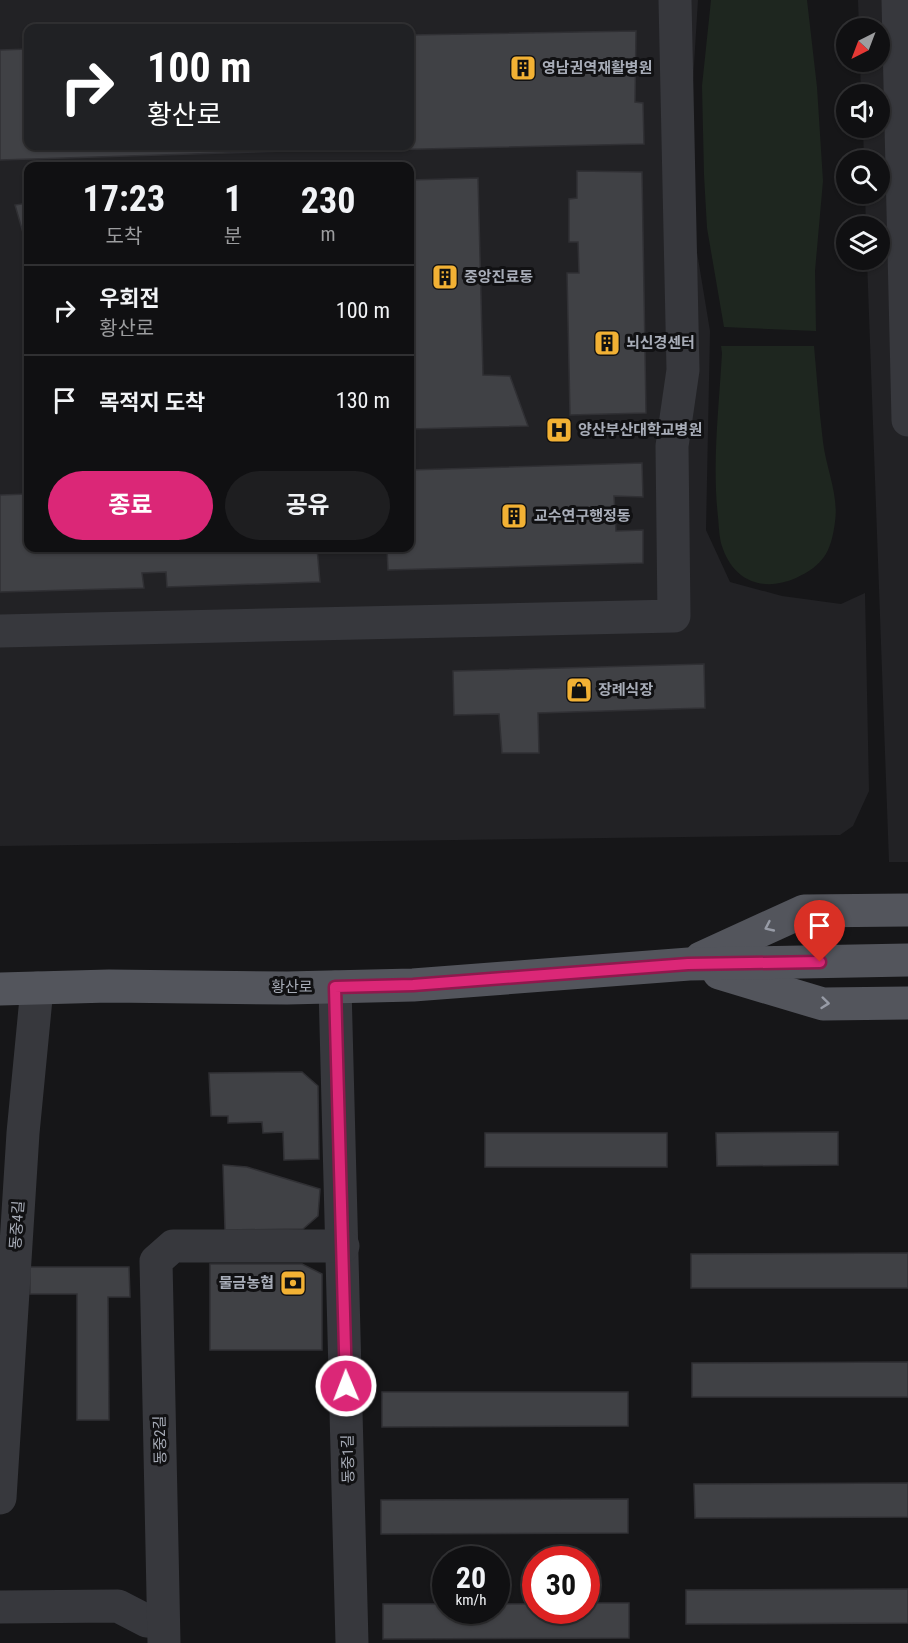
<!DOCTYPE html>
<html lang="ko">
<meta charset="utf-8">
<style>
body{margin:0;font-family:"Roboto Condensed","Noto Sans KR",sans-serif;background:#1e1e20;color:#f1f3f6;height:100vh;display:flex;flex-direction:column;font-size:22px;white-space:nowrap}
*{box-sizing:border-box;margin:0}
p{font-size:20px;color:#9c9d9f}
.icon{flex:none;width:33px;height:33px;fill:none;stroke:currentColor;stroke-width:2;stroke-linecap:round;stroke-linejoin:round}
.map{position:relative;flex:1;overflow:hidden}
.panel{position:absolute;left:24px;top:162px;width:390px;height:390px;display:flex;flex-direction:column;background:#101012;border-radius:12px;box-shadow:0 2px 4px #0004,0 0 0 2px #303032}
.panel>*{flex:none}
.hud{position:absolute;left:24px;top:24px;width:390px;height:126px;border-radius:12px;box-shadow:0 2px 4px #0004,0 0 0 2px #303032;background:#202124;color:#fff;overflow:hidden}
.needle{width:39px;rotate:222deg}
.tools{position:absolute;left:836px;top:18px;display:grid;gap:12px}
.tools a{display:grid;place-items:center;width:54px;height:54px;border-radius:50%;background:#101012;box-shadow:0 2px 4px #0004,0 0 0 2px #303032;font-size:30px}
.speed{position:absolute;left:432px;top:1546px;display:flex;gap:12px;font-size:30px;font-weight:700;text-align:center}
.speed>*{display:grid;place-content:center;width:78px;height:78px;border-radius:50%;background:#101012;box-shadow:0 2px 4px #0004,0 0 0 2px #303032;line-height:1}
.speed small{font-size:15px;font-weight:400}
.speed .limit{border:9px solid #d22;background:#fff;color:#111}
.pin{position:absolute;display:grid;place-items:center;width:51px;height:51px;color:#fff;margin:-62px -26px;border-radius:50% 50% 50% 0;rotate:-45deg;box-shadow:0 0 6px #0007}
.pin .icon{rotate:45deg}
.me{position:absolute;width:66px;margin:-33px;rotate:359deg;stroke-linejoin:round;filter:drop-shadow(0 0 4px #0008)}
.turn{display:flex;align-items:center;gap:21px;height:126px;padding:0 24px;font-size:27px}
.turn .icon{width:78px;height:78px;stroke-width:2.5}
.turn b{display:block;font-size:42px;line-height:51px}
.eta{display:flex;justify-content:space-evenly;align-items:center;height:102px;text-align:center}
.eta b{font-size:36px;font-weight:700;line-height:42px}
.button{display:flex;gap:12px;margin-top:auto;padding:12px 24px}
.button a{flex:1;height:69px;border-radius:36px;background:#db2777;color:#fff;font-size:24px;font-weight:700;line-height:69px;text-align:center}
.button a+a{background:#1e1e20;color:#f1f3f6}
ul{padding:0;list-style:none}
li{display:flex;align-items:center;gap:18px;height:90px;padding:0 24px;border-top:2px solid #303032}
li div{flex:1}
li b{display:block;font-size:22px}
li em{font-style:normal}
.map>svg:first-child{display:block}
.built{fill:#222225;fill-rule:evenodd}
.green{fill:#1e261f}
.building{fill:#404145;stroke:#303034;stroke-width:1.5}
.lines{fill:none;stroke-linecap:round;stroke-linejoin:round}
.minor{stroke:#37383d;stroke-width:33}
.major{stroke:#53555c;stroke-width:33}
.oneway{stroke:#979ba6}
.route-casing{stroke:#8e194d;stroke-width:15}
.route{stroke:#db2777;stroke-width:10}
.labels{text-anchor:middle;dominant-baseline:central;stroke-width:6;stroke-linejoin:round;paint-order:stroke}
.poi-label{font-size:15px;font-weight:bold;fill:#a8adb8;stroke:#111113;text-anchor:start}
.street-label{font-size:15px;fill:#a8adb8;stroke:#111113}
</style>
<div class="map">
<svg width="908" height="1643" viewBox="0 0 908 1643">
<rect width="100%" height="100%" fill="#161618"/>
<g class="built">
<path d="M0,0h698l-8,130 6,116 14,85 -4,199 24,52 52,14 59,8 24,-11 4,198 -16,35 -13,9 -840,11zM28,28h382v118h-382zM28,166h382v382h-382z"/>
<path d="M858,0h50v862h-19l-22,-602h12v-34h-13l-1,-32h14v-34h-15l-1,-32h16v-34h-18l-1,-32h19v-34h-20z"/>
</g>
<g class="green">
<path d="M711,0h96l10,87 6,94 -8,90 1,60 -92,-4 -17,-99 -3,-53 -2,-89z"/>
<path d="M721,346h93c3,32 5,64 9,96 3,26 16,53 12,80 -4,31 -12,43 -39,56 -32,14 -61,4 -73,-29 -4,-10 -4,-22 -5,-32 -6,-54 1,-110 4,-164z"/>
</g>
<g class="building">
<path d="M636,31l-1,71 8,1 1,41 -265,6v-4h31v-111z"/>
<path d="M28,49v97h289v4l-317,10v-110z"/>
<path d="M150,162v4h-54v-2z"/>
<path d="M577,171l65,1 4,241 -76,2 -3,-142h12l-1,-31h-9v-43l8,-1z"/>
<path d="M478,178l5,197 27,1 18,50 -118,3v-249z"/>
<path d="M28,203v47l-13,-45z"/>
<path d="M642,463l1,34 -29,-1 2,35 27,-1v33l-255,7 -1,-22h23v-12h4l-1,-35 -3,1v-32z"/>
<path d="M28,494v54h289l3,34 -153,5 -1,-15 -24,1 2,15 -144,4v-97z"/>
<path d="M704,664l1,44 -167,5 1,40h-37l-3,-39 -45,1 -1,-44z"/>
<path d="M302,1072l16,14 1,73 -35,1 -1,-28 -20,1 -1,-11 -34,1v-7h-17l-2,-43z"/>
<path d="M838,1132v33l-121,1 -1,-33z"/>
<rect x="485" y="1133" width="182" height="34"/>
<path d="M223,1165l24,2 73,22 -2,27 -15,13 -78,1z"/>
<path d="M908,1253v35h-217v-34z"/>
<path d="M210,1264h92l20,10v76h-112z"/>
<path d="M30,1267h99l1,30h-22l1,123h-32v-126h-47z"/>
<path d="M908,1362v35h-216v-34z"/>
<path d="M382,1392h246v34l-246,1z"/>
<path d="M908,1483v34l-213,1 -1,-34z"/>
<path d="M628,1499v34l-247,1v-34z"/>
<path d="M908,1589v34l-222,1v-34z"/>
<path d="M586,1603h43v35l-246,1v-35h63v7h50v-7h40v7h50z"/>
</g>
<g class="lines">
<g class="minor">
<path d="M898,0l10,420"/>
<path d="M0,631l674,-15 -2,-170 11,-76 -8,-370"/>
<path d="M335,987l17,656"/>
<path d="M0,1498l23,-365 14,-145"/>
<path d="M0,1607l118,-1 29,15 16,1"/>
<path d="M164,1643l-8,-382 17,-15h170"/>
</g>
<g class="major">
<path d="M701,958l103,-47 104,-1"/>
<path d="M719,973l104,31 85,-1"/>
<path d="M0,989l109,-3 178,2 126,-3 276,-21 219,-4"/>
</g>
</g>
<defs><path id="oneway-chevron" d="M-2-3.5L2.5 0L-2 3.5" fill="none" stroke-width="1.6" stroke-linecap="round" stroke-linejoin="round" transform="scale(1.5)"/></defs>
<g class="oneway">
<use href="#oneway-chevron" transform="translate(769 927) rotate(155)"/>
<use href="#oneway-chevron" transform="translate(825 1003) rotate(6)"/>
</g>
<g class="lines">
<defs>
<path id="route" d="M346,1386l-11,-399 78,-2 275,-21 132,-2"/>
</defs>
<use href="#route" class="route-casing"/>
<use href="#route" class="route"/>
</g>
<defs>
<symbol id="building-square" viewBox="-11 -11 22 22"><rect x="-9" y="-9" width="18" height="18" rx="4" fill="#f2b134" stroke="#111113"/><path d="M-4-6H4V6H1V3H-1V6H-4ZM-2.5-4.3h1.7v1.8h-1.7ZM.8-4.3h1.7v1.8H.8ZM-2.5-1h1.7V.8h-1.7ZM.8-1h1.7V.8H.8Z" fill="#111"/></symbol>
<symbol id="hospital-square" viewBox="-11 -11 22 22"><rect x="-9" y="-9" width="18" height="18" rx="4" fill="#f2b134" stroke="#111113"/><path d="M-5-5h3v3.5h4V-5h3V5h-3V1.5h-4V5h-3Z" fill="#111"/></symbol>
<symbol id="shop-square" viewBox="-11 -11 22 22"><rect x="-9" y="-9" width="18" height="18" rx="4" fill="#f2b134" stroke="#111113"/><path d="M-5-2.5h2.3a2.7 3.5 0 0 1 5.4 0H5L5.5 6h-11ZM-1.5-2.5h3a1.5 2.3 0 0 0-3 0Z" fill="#111"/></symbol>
<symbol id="bank-square" viewBox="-11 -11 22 22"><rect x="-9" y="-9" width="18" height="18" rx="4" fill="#f2b134" stroke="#111113"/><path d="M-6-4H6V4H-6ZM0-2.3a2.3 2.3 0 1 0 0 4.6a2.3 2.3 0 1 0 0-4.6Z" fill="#111"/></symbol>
</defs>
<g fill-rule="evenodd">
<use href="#building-square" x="508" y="53" width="30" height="30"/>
<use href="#building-square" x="430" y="262" width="30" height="30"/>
<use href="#building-square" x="592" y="328" width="30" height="30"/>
<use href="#hospital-square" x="544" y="415" width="30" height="30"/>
<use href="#building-square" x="499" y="501" width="30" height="30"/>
<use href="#shop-square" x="564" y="675" width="30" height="30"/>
<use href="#bank-square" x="278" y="1268" width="30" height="30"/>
</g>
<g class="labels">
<g class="poi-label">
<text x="542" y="68">영남권역재활병원</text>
<text x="464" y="277">중앙진료동</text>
<text x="626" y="343">뇌신경센터</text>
<text x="578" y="430">양산부산대학교병원</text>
<text x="534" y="516">교수연구행정동</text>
<text x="598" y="690">장례식장</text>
<text x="274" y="1283" text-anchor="end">물금농협</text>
</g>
<g class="street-label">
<text x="292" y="987">황산로</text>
<text transform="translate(17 1225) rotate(-86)">동중4길</text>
<text transform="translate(160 1440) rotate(-91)">동중2길</text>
<text transform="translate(348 1459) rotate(-91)">동중1길</text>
</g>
</g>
</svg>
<div class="tools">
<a><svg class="needle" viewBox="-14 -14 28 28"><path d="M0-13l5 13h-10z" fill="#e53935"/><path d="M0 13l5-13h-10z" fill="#9c9d9f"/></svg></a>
<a><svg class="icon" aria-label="sound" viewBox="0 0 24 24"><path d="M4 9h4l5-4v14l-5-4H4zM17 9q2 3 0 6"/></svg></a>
<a><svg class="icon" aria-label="search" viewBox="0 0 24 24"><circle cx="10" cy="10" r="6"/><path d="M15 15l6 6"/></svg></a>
<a><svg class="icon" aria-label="layers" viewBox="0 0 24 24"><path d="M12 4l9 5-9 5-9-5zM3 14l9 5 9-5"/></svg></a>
</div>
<div class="speed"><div>20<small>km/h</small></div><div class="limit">30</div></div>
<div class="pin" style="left:820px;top:962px;background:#d93025"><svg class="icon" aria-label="arrive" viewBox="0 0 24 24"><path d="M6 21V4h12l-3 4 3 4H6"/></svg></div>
<svg class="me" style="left:346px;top:1386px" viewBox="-20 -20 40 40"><circle r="17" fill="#db2777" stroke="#fff" stroke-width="3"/><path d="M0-11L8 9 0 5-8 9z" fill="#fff"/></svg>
<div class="hud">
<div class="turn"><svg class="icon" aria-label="right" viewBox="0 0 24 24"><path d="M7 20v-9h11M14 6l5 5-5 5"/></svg><div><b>100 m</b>황산로</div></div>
</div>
<section class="panel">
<div class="eta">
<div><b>17:23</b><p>도착</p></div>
<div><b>1</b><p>분</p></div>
<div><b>230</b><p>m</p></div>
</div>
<ul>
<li><svg class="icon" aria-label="right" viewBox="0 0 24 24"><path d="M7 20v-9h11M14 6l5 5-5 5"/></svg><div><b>우회전</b><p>황산로</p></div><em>100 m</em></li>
<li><svg class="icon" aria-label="arrive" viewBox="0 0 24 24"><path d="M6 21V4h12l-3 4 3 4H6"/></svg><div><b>목적지 도착</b></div><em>130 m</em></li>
</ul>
<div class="button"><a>종료</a><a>공유</a></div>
</section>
</div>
